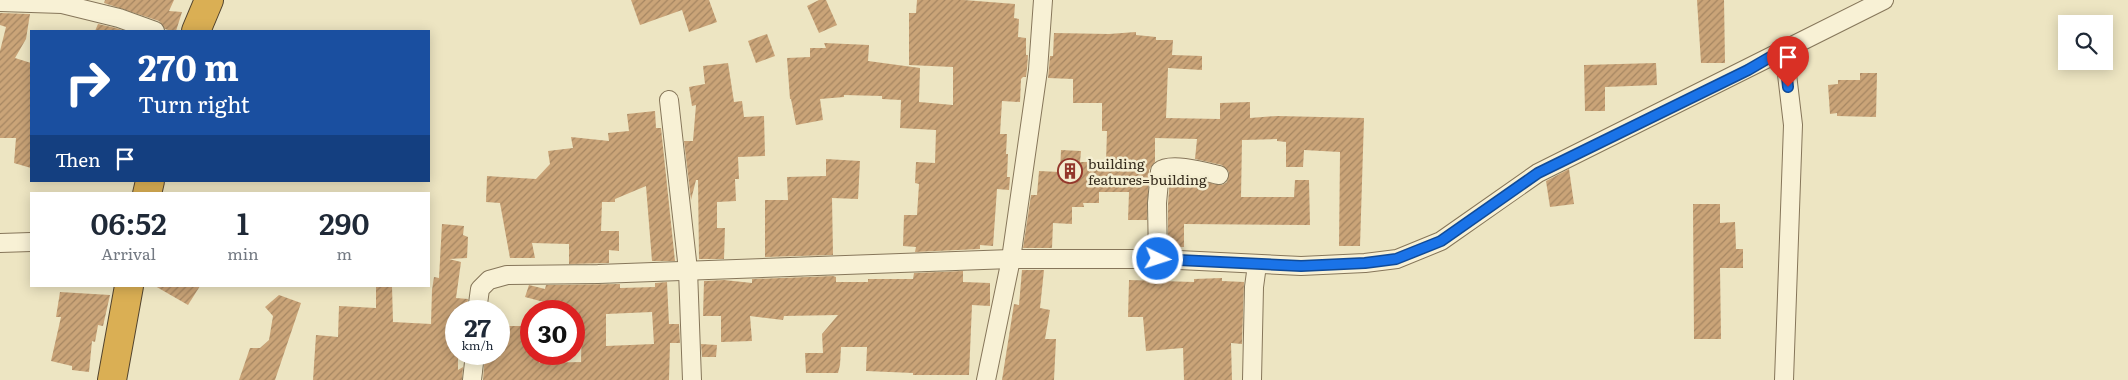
<!DOCTYPE html>
<style>
body{margin:0;font-family:Literata,serif;background:#f6f6f7;color:#1f2937;height:100vh;display:flex;flex-direction:column;font-size:19px;white-space:nowrap}
*{box-sizing:border-box;margin:0}
p{font-size:16px;color:#747a83}
.icon{flex:none;width:28px;height:28px;fill:none;stroke:currentColor;stroke-width:2;stroke-linecap:round;stroke-linejoin:round}
.map{position:relative;flex:1;overflow:hidden}
.details{position:absolute;left:30px;top:192px;width:400px;height:95px;display:flex;flex-direction:column;background:#fff;border-radius:0px;box-shadow:0 2px 12px #0003}
.details>*{flex:none}
.hud{position:absolute;left:30px;top:30px;width:400px;height:152px;border-radius:0px;box-shadow:0 2px 12px #0003;background:#1a4fa0;color:#fff;overflow:hidden}
.fabs{position:absolute;left:2058px;top:15px;display:grid;gap:10px}
.fabs a{display:grid;place-items:center;width:55px;height:55px;border-radius:0px;background:#fff;box-shadow:0 2px 12px #0003;font-size:25px}
.speed{position:absolute;left:445px;top:300px;display:flex;gap:10px;font-size:25px;font-weight:700;text-align:center}
.speed>*{display:grid;place-content:center;width:65px;height:65px;border-radius:50%;background:#fff;box-shadow:0 2px 12px #0003;line-height:1}
.speed small{font-size:12px;font-weight:400}
.speed .limit{border:8px solid #d22;background:#fff;color:#111}
.pin{position:absolute;display:grid;place-items:center;width:42px;height:42px;color:#fff;margin:-51px -21px;border-radius:50% 50% 50% 0;rotate:-45deg;box-shadow:0 0 5px #0007}
.pin .icon{rotate:45deg}
.me{position:absolute;width:55px;margin:-28px;rotate:94deg;stroke-linejoin:round;filter:drop-shadow(0 0 4px #0008)}
.turn{display:flex;align-items:center;gap:18px;height:105px;padding:0 25px;font-size:22px}
.turn .icon{width:65px;height:65px;stroke-width:2.5}
.turn b{display:block;font-size:35px;line-height:42px}
.then{display:flex;align-items:center;height:48px;padding:0 25px;background:#0003;gap:10px;font-size:19px}
.eta{display:flex;justify-content:space-evenly;align-items:center;height:85px;text-align:center}
.eta b{font-size:30px;font-weight:600;line-height:35px}
.map>svg:first-child{display:block}
.building{fill:url(#building-hatch);fill-rule:evenodd}
.lines{fill:none;stroke-linecap:round;stroke-linejoin:round}
.street-casing{stroke:#86765a;stroke-width:20}
.highway-casing{stroke:#53442e;stroke-width:30}
.street{stroke:#f8f1d5;stroke-width:18}
.highway{stroke:#daaf54;stroke-width:28}
.route-casing{stroke:#114b97;stroke-width:12}
.route{stroke:#1a73e8;stroke-width:9}
.labels{text-anchor:middle;dominant-baseline:central;stroke-width:5;stroke-linejoin:round;paint-order:stroke}
.poi-label{font-size:14px;fill:#362c1d;stroke:#f4eed1;text-anchor:start}
</style>
<div class="map">
<svg width="2128" height="380" viewBox="0 0 2128 380">
<defs>
<pattern id="building-hatch" width="6" height="6" patternUnits="userSpaceOnUse" patternTransform="scale(1.25)"><rect width="6" height="6" fill="#caa478"/><path d="M-1 1l2-2M0 6l6-6M5 7l2-2" fill="none" stroke="#a58662"/></pattern>
</defs>
<rect width="100%" height="100%" fill="#ede5c2"/>
<g class="building">
<path d="M105,0h69l-5,11 13,1 -6,19h-5l-6,-2 -6,-8 -55,-18z"/>
<path d="M631,0h78l8,22 -28,10 -7,-22 -42,15z"/>
<path d="M819,0h7l11,25 -18,8 -12,-27z"/>
<path d="M917,0h47l51,4 -1,14 5,1 -1,18 8,1v17h2l-1,14 -1,8h-3l-2,2 -1,23 -18,-1 -2,33h7l-1,20h2l-1,23h3l-1,13 -12,-1 -4,57 -13,-1v4l-65,3 1,-5 -13,-1 1,-31h13l2,-31 -4,-1 1,-21 19,1 1,-33 -36,-2 1,-28 -19,-1v-3l-38,-1v2l-24,2 3,21 -27,5 -5,-26h-1l-3,-41 23,-1v-9h16l-2,-5 45,2 -1,16 52,7 -1,34 34,3v-38l-44,-2v-52h7z"/>
<path d="M1697,0h27l1,63h-24z"/>
<path d="M0,13l30,1 -4,25 -11,19 16,5v105l-17,-5 2,-25h-16v-87l6,-24 -6,-2z"/>
<path d="M98,24l18,4 8,3h-29z"/>
<path d="M1136,32v3l20,2v3h17l-1,15 30,1v14l-34,-2 -2,50 54,1v-16l30,-1v16l27,-2 87,2 -4,128h-21l1,-94 -36,-2 -1,17h-17v-25l-9,-1v-2l-35,1 -1,57h53l1,-17h14l1,45 -126,-1v23h-16v-44l2,-25 17,1 35,6 5,-3 2,-10 -7,-7 -27,-6 2,-20 -42,-1v24l-6,8 -2,50h-19l1,-28h-30v11h-16l1,4h-12v17l-19,-1 -1,25h-29l8,-53h6l2,-24 21,1 1,-22 20,1 -1,11h26l1,-31h-5v-28h-29v-24l-25,-1 2,-22h3l1,-23 55,1z"/>
<path d="M767,34l8,22 -19,7 -8,-22z"/>
<path d="M728,63l6,39 8,-1 2,16 20,-1 1,40 -27,1 1,22h-4l1,22 -19,1v26h8l-1,31h-25l-1,-79h-2l-5,20 -7,-59h9l3,-36 -4,1 -3,-19 16,-3 -2,-18z"/>
<path d="M1656,63l1,22 -52,2v24h-20l-1,-46z"/>
<path d="M1860,73h17l-1,44 -39,-1v-3l-7,1 -2,-29 10,-1v-4h22z"/>
<path d="M655,111l1,17h5l14,133h-23l-6,-75 -31,13v3h-13l-1,29h18v20l-10,-1v13l-40,1v-20l-37,-1 3,15h-25l-10,-55 -14,-1 1,-26 49,3 14,-15 -2,-13 25,-3 -2,-11 38,4 -1,-8 21,-2 -2,-17z"/>
<path d="M826,159l34,2 -2,38 -26,-1 1,57 -68,2v-57h23l-1,-23 39,-1z"/>
<path d="M1569,169l5,35 -24,3 -4,-26z"/>
<path d="M1693,204h27v19l15,-1 1,27h7v19h-23l1,71h-27z"/>
<path d="M442,224l22,2 -1,9 5,2 -1,21 -18,1 12,3 -5,36 12,1 -1,12h-11v43h2v16l5,-3 -1,13h-149l3,-45 22,2 1,-31 37,2v-22h16l1,36 38,2 1,-34 2,-13 5,1z"/>
<path d="M1022,270h22l-4,38 10,2 -5,29h11l-2,41h-52l12,-76 5,1z"/>
<path d="M963,271v11l27,1v23l-18,-1 -3,70h-56v-2l-47,-2 1,-24h-26l-1,18 -2,8h-32l-1,-20h18l-1,-19 16,-19 -54,1 -1,4 -33,-4 2,25 -31,1v-26h-18l1,-35 20,-1 28,3v-4l81,-3 3,1v5h32v-3h45l1,-6z"/>
<path d="M1222,278v3l22,1 -2,62 -11,-1 1,37h-48l-1,-32 -37,3 -3,-34h-15l1,-37 65,2v-3z"/>
<path d="M667,282l2,42h10l1,19h-10l-1,37h-186l2,-26h14v-28h32v28h8v9l42,-1 1,-43 -8,-1v-7h-31l1,-9 -19,-5 4,-12 16,4 1,-4 74,-1v4l35,-1v-4zM652,312l2,32 -48,2v-32z"/>
<path d="M155,286h45l-12,19z"/>
<path d="M60,292l50,3 -7,31 -5,-1 -3,17 -3,-1 -3,31 -17,-2v-4l-21,-5 10,-44h-5z"/>
<path d="M279,295l22,8 -26,77h-36l11,-32h10l9,-8 4,-24 -8,-9z"/>
<path d="M701,344l16,1 -1,12h-14z"/>
</g>
<g class="lines">
<defs>
<g id="street">
<path d="M0,2l62,2 57,14 36,13"/>
<path d="M1784,49l9,76 -9,255"/>
<path d="M669,100l19,170 4,110"/>
<path d="M0,243l31,-1"/>
<path d="M1158,259l-1,-56 3,-32c10,-9 46,1 59,4"/>
<path d="M477,311l3,-22 9,-9 18,-5 91,-1 413,-15h147l143,7 64,-3 32,-4 44,-18 97,-68 346,-173"/>
<path d="M472,380l3,-26"/>
<path d="M986,380l25,-121 27,-189 5,-70"/>
<path d="M1252,380l2,-93 3,-22"/>
</g>
<g id="highway">
<path d="M196,31l13,-31"/>
<path d="M147,194l3,-13"/>
<path d="M112,380l17,-94"/>
</g>
</defs>
<use href="#street" class="street-casing"/>
<use href="#highway" class="highway-casing"/>
<use href="#street" class="street"/>
<use href="#highway" class="highway"/>
</g>
<g class="lines">
<defs>
<path id="route" d="M1158,259l143,7 64,-3 31,-4 45,-18 97,-68 210,-103 36,-21 4,38"/>
</defs>
<use href="#route" class="route-casing"/>
<use href="#route" class="route"/>
</g>
<defs>
<symbol id="building-ring" viewBox="-11 -11 22 22"><circle r="9.5" fill="#f4eed1" stroke="#93372b" stroke-width="1.5"/><path d="M-4-6H4V6H1V3H-1V6H-4ZM-2.5-4.3h1.7v1.8h-1.7ZM.8-4.3h1.7v1.8H.8ZM-2.5-1h1.7V.8h-1.7ZM.8-1h1.7V.8H.8Z" fill="#93372b"/></symbol>
</defs>
<g fill-rule="evenodd">
<use href="#building-ring" x="1056" y="157" width="28" height="28"/>
</g>
<g class="labels">
<g class="poi-label">
<text x="1088" y="163">building<tspan x="1088" dy="16">features=building</tspan></text>
</g>
</g>
</svg>
<div class="fabs">
<a><svg class="icon" aria-label="search" viewBox="0 0 24 24"><circle cx="10" cy="10" r="6"/><path d="M15 15l6 6"/></svg></a>
</div>
<div class="speed"><div>27<small>km/h</small></div><div class="limit">30</div></div>
<div class="pin" style="left:1788px;top:87px;background:#d93025"><svg class="icon" aria-label="arrive" viewBox="0 0 24 24"><path d="M6 21V4h12l-3 4 3 4H6"/></svg></div>
<svg class="me" style="left:1158px;top:259px" viewBox="-20 -20 40 40"><circle r="17" fill="#1a73e8" stroke="#fff" stroke-width="3"/><path d="M0-11L8 9 0 5-8 9z" fill="#fff"/></svg>
<div class="hud">
<div class="turn"><svg class="icon" aria-label="right" viewBox="0 0 24 24"><path d="M7 20v-9h11M14 6l5 5-5 5"/></svg><div><b>270 m</b>Turn right</div></div>
<div class="then">Then<svg class="icon" aria-label="arrive" viewBox="0 0 24 24"><path d="M6 21V4h12l-3 4 3 4H6"/></svg></div>
</div>
<section class="details">
<div class="eta">
<div><b>06:52</b><p>Arrival</p></div>
<div><b>1</b><p>min</p></div>
<div><b>290</b><p>m</p></div>
</div>
</section>
</div>
